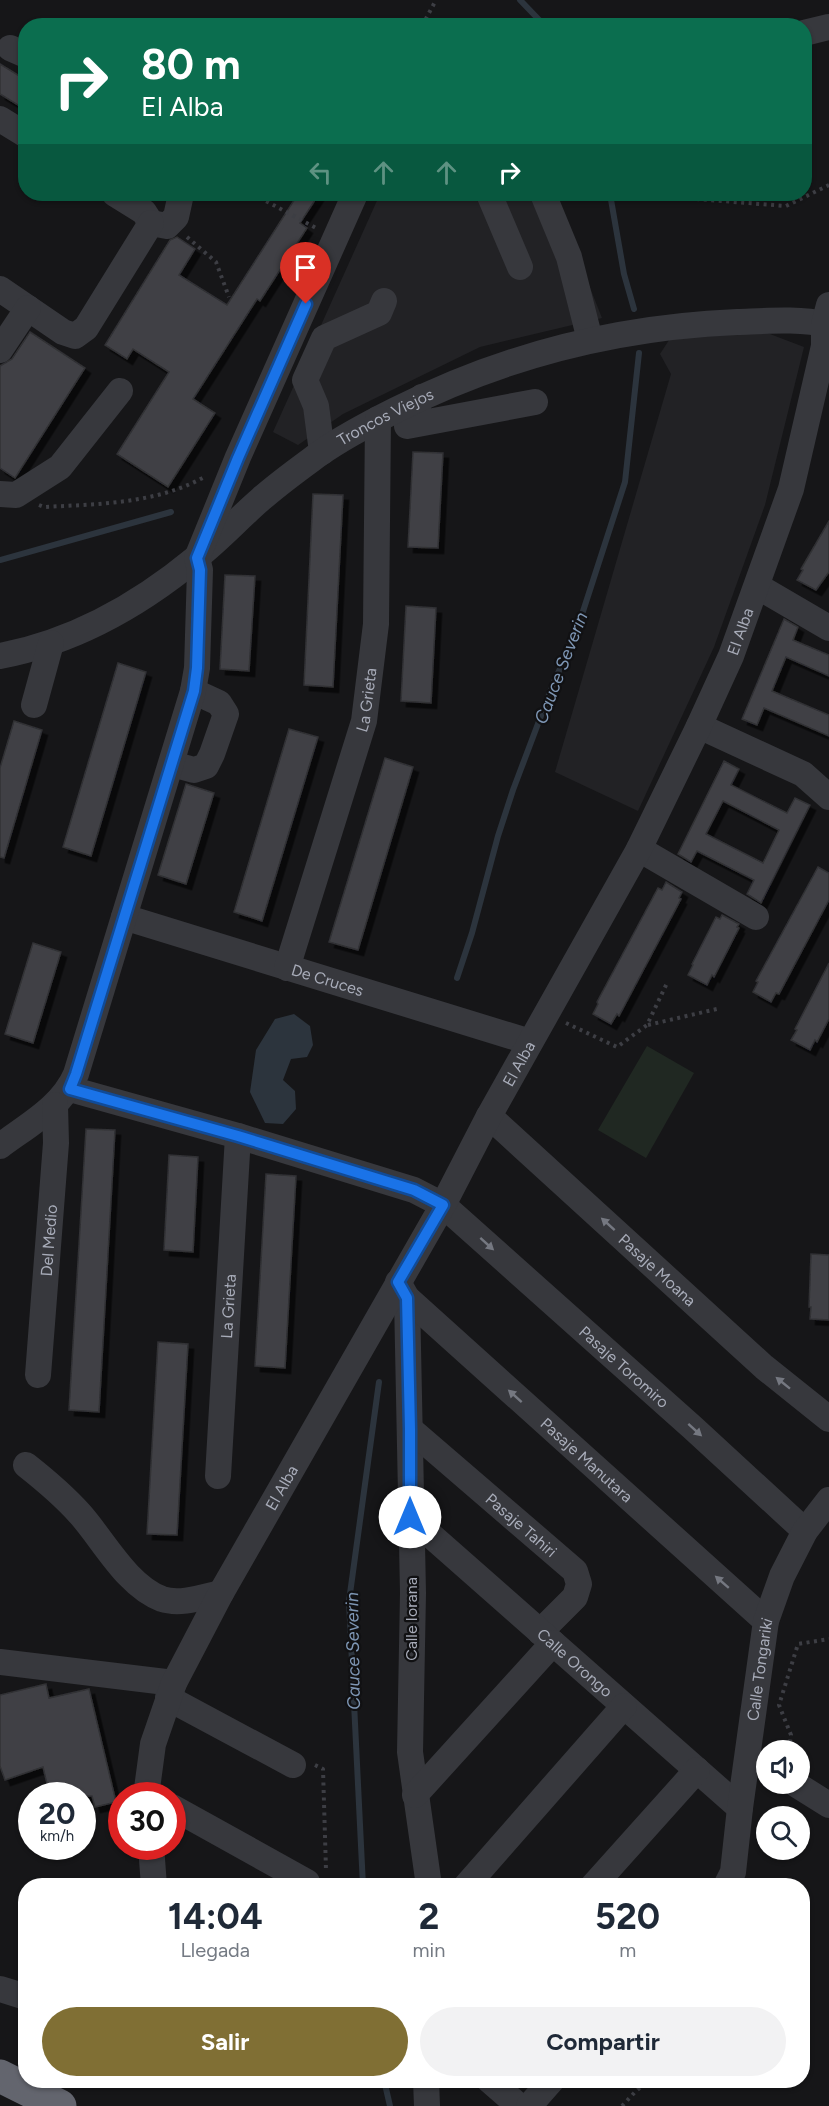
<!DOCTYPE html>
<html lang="es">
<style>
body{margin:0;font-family:Figtree,sans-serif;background:#f2f2f3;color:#1f2937;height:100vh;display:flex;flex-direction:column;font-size:22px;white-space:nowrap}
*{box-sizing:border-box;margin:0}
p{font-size:20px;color:#747a83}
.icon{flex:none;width:33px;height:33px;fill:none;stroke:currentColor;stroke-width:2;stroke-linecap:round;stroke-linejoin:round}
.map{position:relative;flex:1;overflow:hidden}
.panel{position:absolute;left:18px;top:1878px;width:792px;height:210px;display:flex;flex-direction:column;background:#fff;border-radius:24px;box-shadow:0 2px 4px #0004}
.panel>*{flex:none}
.hud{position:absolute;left:18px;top:18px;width:794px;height:183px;border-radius:24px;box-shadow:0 2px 4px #0004;background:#0b6e4f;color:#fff;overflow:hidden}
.tools{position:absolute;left:756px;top:1740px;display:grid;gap:12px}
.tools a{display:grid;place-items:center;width:54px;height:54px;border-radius:50%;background:#fff;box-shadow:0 2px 4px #0004;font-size:30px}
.speed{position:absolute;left:18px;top:1782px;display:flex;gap:12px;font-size:30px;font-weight:700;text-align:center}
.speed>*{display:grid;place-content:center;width:78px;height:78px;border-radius:50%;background:#fff;box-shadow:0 2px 4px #0004;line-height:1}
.speed small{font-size:15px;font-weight:400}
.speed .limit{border:9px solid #d22;background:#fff;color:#111}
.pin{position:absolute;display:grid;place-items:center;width:51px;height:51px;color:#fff;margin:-62px -26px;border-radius:50% 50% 50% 0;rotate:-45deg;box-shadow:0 0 6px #0007}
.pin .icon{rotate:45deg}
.me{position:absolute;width:66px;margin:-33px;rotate:0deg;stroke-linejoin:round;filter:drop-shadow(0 0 4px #0008)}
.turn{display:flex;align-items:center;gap:21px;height:126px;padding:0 24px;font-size:27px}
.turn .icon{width:78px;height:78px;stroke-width:2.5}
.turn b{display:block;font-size:42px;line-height:51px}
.lanes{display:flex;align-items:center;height:57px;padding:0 24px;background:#0003;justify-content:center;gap:30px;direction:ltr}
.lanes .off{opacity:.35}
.eta{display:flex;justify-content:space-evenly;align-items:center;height:102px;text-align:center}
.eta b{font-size:36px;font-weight:700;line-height:42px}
.primary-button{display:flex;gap:12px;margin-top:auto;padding:12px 24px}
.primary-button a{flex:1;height:69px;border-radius:36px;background:#806f34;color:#fff;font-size:24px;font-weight:700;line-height:69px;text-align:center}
.primary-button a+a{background:#f2f2f3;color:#1f2937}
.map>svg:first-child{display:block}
.built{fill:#222225}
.green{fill:#202822}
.water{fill:#2c343d}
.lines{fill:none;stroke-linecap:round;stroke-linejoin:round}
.stream{stroke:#2c343d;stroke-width:6}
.building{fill:#404145;stroke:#303034;stroke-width:1.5;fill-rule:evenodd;filter:url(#shadow)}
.path{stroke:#3d3e44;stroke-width:4;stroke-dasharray:3 4.5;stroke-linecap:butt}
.minor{stroke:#37383d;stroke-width:26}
.highway{stroke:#63656e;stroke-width:33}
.oneway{fill:#757881}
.route-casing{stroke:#114b97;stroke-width:15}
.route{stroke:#1a73e8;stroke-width:10}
.labels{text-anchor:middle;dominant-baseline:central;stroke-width:4.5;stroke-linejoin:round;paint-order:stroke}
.street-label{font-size:16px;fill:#a8acb9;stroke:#111113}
.water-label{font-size:18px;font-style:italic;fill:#7e96b4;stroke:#111113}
</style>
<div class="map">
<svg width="829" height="2106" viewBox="0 0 829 2106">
<defs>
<filter id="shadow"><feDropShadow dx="5.5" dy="5.5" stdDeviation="0" flood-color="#0009"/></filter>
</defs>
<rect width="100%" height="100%" fill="#161618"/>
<g class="built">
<path d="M380,194h173l49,124 -122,29 -137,67 -45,31 -25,-13z"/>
<path d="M757,329l47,18 -39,158 -51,142 -76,164 -83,-39 116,-398 -11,-20 11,-17z"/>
</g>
<path class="green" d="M647,1046l47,27 -48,85 -48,-28z"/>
<path class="water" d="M294,1014l16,12 3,19 -6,12 -16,2 -8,21 12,11 1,18 -13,15 -18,-1 -15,-31 6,-42 19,-31z"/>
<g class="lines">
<g class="stream">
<path d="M520,0l25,26"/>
<path d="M610,194l14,80 10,35"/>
<path d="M0,560l171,-48"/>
<path d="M457,978l15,-45 26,-97 15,-46 40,-106 22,-48 50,-154 14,-129"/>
<path d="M363,1886l-14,-285 30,-219"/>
<path d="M384,2080l6,26"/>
</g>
</g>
<g class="building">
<path d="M0,64l26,16v30l-26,-16z"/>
<path d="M298,194h21l-19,29 7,5 -47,73 -3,-2 -64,100 22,14 -47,74 -51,-33 52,-82 -36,-23 -6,10 -22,-14 65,-105 7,-3 18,12 -16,26 48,30z"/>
<path d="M30,332l55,36 -70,110 -15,-10v-102l12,-7z"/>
<path d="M413,452l30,1 -5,95 -30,-1z"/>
<path d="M313,494l30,1 -10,192 -29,-2z"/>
<path d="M829,521v51l-13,18 -19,-10 6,-10 -2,-1z"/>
<path d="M225,575l30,1 -6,95 -29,-2z"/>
<path d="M406,606l30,2 -5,95 -30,-2z"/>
<path d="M784,619l14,8 -5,13 36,15v21l-43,-19 -14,34 57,24v21l-65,-28 -7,17 -15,-6z"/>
<path d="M118,663l28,9 -55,184 -28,-9z"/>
<path d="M14,721l28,9 -38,128 -4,-1v-89z"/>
<path d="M289,729l29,8 -56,184 -28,-9z"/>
<path d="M385,758l28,9 -55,183 -29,-8z"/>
<path d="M724,761l15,8 -8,16 56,28 8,-15 15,7 -49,98 -14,-9 7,-14 -57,-29 -6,11 -13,-8zM723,801l56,29 -16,33 -57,-29z"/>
<path d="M186,784l28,9 -28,91 -28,-9z"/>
<path d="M818,867l11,6v27l-50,94 -3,-1 -5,9 -18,-10 5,-10 -2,-1z"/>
<path d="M666,882l16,10 -3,6 2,1 -62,117 -2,-2 -6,10 -18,-10 5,-10 -1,-2 61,-114 4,2z"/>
<path d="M722,915l17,9 -2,3 2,1 -25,49 -2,-2 -5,10 -19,-10 5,-10 -1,-1 24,-47 4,2z"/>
<path d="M33,943l28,9 -28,91 -28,-9z"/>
<path d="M829,963v56l-12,23 -2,-2 -5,10 -19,-10 6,-10 -2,-1z"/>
<path d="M86,1129l29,1 -16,282 -30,-2z"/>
<path d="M169,1155l29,2 -5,95 -29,-2z"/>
<path d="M266,1174l30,2 -11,192 -30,-2z"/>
<path d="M811,1254l18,1v65l-19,-1 1,-12h-2z"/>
<path d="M158,1342l30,2 -11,191 -30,-1z"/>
<path d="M46,1684l3,14 40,-9 27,113 -21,5 -3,-11h-42l-7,-29 -38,13 -5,-14v-71z"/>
</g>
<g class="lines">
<g class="path">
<path d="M422,26l14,-26"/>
<path d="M253,194l63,34"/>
<path d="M668,194l2,3 116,9 43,-21"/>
<path d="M187,237l29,25 13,35"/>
<path d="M39,505l5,2c55,-3 113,-3 162,-31"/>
<path d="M566,1023l51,24 30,-22 21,-44"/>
<path d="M648,1025l73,-17"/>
<path d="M789,1750l2,-15 -12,-30 19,-61 31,-5"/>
<path d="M315,1765l8,4 3,101"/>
<path d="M622,2106l13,-14 14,-12"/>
</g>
<g class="minor">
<path d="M804,33l25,-6"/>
<path d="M10,48l16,7"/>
<path d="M0,119l26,16"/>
<path d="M115,194l29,18 7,11"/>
<path d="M489,194l31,73"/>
<path d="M543,194l26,63 21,83"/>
<path d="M151,223l16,3 9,-9 5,-23"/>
<path d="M0,289l63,43 12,4 11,-8 65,-105"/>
<path d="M0,350l28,-42"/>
<path d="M422,397l-15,29 128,-24"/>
<path d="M322,452l-6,-46 -11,-26 19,-42 55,-25 5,-12"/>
<path d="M0,494l16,1 44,-28 60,-76"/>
<path d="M757,586l72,42"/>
<path id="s1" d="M0,656c74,-14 138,-50 196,-98 23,-18 43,-40 65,-59 18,-16 39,-31 58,-45 24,-17 51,-31 77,-44 107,-54 221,-83 341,-88 29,-1 63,-4 92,3"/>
<path d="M34,705l17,-62"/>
<path d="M699,726l104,48 26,23"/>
<path d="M172,764l22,6 12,-4 6,-12 14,-40 -7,-11 -26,-12"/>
<path d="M639,849l117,68"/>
<path id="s2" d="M124,917l406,125"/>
<path id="s3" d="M287,968l77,-247 12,-97 2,-205"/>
<path id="s4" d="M70,1089l168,47 176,54 29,15 250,223 112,103"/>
<path id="s5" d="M489,1116l275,251 65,52"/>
<path d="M0,1146c28,-21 62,-39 76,-72l117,-383 4,-23 3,-98 -3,-12 41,-101 117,-263"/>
<path d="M398,1282l9,16 6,295 -3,159 19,134"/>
<path id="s6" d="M407,1298l359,323"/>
<path id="s7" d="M38,1375l18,-232 -1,-38"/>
<path id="s8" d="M410,1429l165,142 4,13 -4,13 -35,35"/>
<path d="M26,1465c19,15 38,31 54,49 24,27 47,72 82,85 18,6 41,-2 59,-6"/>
<path id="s9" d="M218,1476l20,-340"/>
<path id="s10" d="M410,1517l330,291"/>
<path d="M0,1662l174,21"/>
<path d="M168,1698l125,67"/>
<path d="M797,1785l32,20"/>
<path d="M415,1795l138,-152"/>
<path id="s11" d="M146,1796l7,-52 21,-61 47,-90 222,-388 46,-89 150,-267 60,-123 32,-70 60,-167 33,-143v-22l5,-19"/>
<path d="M172,1807l135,75"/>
<path d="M151,1846l3,40"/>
<path d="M466,1886l158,-180"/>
<path d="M593,1886l104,-116"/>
<path id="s12" d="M726,1886l7,-14 7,-64 26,-187 16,-45 23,-45 24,-31"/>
<path d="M0,1989l26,8"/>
<path d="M426,2080l1,26"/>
<path d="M489,2080l30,26"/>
<path d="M529,2106l23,-26"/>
</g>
<path class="highway" d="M0,2076l60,30"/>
</g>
<defs><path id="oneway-solid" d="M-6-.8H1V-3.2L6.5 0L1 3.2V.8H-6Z" transform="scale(1.5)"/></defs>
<g class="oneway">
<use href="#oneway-solid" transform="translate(608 1224) rotate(-138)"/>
<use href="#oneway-solid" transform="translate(487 1244) rotate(42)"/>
<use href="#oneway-solid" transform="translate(783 1383) rotate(-141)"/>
<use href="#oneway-solid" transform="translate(515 1396) rotate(-138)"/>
<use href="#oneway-solid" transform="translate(695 1430) rotate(42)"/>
<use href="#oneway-solid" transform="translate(722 1582) rotate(-139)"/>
</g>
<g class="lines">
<defs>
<path id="route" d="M306,304l-68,154 -41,100 3,12 -3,98 -3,23 -118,383 -6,15 168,47 176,54 29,15 -45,77 9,16 3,131v88"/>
</defs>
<use href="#route" class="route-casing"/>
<use href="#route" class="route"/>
</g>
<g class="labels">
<g class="street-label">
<text stroke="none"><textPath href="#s1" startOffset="459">Troncos Viejos</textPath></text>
<text stroke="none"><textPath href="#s11" startOffset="1312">El Alba</textPath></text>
<text stroke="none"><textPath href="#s3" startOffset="280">La Grieta</textPath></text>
<text stroke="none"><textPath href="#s2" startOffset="213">De Cruces</textPath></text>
<text stroke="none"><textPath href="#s11" startOffset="826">El Alba</textPath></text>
<text stroke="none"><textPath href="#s7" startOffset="135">Del Medio</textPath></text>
<text stroke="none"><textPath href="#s5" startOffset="228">Pasaje Moana</textPath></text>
<text stroke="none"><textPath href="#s9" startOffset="170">La Grieta</textPath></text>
<text stroke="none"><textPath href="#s4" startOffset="634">Pasaje Toromiro</textPath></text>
<text stroke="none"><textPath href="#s6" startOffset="242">Pasaje Manutara</textPath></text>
<text stroke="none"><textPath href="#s11" startOffset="340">El Alba</textPath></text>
<text stroke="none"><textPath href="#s8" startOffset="147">Pasaje Tahiri</textPath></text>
<text transform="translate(411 1619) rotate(-90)">Calle Iorana</text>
<text stroke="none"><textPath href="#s10" startOffset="220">Calle Orongo</textPath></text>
<text stroke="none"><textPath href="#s12" startOffset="220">Calle Tongariki</textPath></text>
</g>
<g class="water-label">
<text transform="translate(561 668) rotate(-69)">Cauce Severin</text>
<text transform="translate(353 1651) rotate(-91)">Cauce Severin</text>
</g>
</g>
</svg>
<div class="tools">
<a><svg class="icon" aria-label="sound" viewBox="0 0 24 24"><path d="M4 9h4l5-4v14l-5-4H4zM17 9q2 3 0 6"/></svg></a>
<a><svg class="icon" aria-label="search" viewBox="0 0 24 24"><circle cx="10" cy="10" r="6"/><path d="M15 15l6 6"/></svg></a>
</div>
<div class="speed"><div>20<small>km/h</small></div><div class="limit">30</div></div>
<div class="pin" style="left:306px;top:304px;background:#d93025"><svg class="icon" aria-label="arrive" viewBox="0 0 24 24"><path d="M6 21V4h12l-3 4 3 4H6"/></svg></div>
<svg class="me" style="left:410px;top:1517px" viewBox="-20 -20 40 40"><circle r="19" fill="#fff"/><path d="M0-13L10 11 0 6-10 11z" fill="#1a73e8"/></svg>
<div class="hud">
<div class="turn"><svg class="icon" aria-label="right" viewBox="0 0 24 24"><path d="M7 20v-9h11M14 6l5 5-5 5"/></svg><div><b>80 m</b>El Alba</div></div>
<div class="lanes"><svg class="icon off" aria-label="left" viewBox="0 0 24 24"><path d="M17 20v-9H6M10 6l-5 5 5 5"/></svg><svg class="icon off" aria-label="ahead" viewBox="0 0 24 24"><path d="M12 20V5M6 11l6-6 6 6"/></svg><svg class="icon off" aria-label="ahead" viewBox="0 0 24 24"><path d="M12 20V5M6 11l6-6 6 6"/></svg><svg class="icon" aria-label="right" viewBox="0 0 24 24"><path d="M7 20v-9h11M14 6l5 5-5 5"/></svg></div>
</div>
<section class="panel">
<div class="eta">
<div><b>14:04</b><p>Llegada</p></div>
<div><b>2</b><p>min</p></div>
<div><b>520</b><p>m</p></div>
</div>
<div class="primary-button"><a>Salir</a><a>Compartir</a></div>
</section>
</div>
